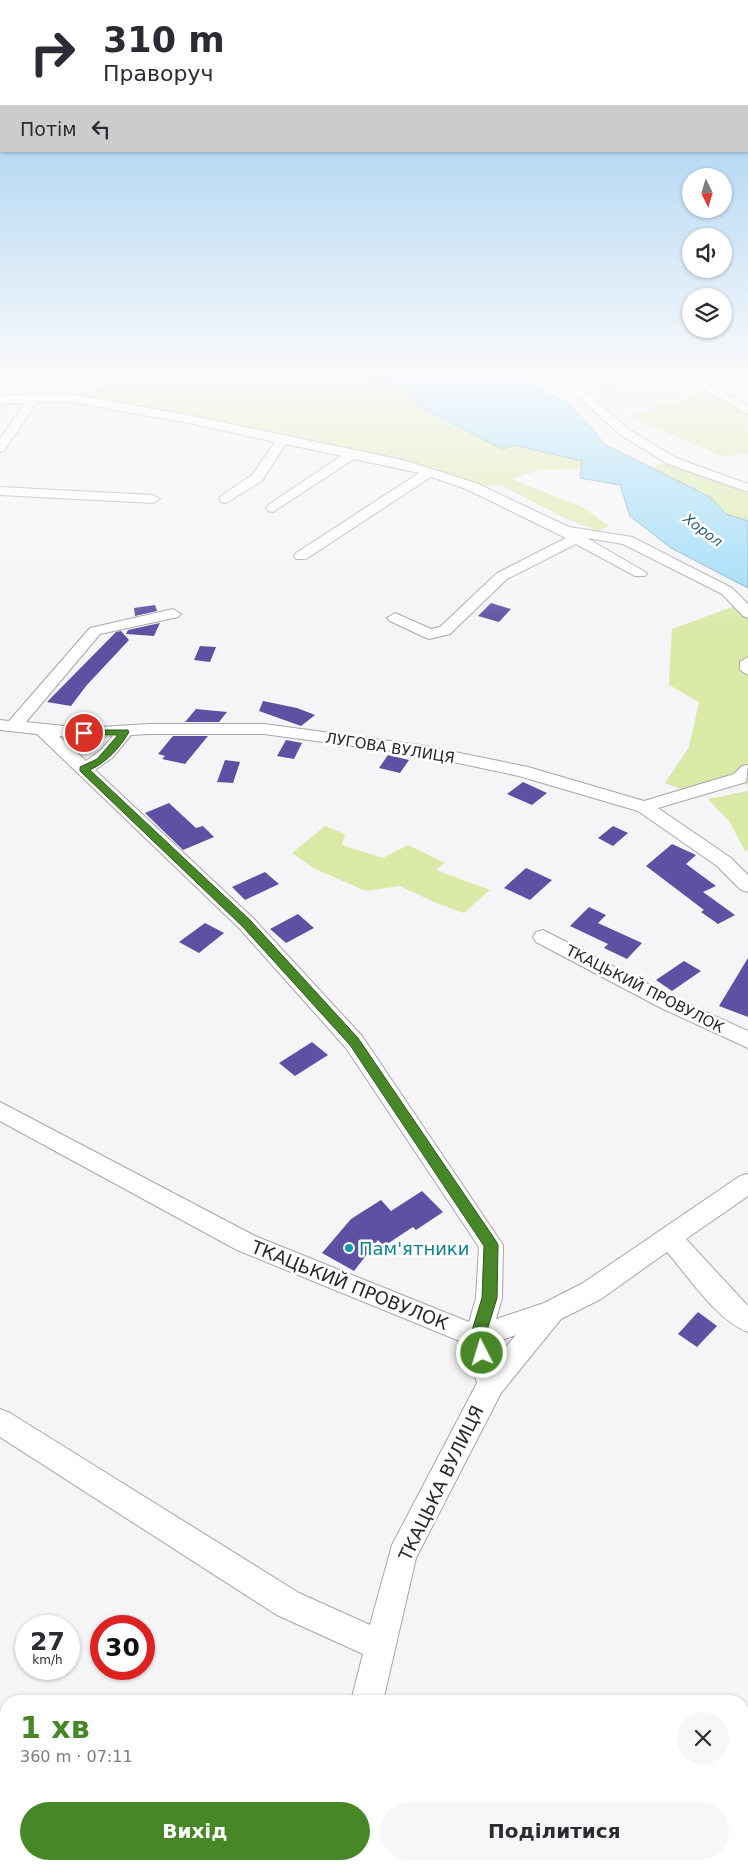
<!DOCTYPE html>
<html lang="uk">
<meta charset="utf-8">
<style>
body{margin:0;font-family:"DejaVu Sans",sans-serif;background:#f7f7f7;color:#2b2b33;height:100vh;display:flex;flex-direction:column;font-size:19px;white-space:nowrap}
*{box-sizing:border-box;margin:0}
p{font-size:16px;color:#7c7c81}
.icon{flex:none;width:28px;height:28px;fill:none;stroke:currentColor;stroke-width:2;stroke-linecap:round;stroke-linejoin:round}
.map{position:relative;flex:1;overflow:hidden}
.details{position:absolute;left:0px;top:1695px;width:749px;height:175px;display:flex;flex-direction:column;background:#fff;border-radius:20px 20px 0 0;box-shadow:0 1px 4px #0004}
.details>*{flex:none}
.guide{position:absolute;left:0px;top:0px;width:749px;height:152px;box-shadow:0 1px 4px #0004;background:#fff;color:#2b2b33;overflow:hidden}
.needle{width:32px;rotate:175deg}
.controls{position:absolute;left:682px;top:168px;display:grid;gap:10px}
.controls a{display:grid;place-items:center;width:50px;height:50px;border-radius:50%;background:#fff;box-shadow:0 1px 4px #0004;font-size:25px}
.speed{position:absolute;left:15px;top:1615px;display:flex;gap:10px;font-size:25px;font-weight:700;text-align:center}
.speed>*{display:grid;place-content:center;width:65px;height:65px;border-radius:50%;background:#fff;box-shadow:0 1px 4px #0004;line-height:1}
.speed small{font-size:12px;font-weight:400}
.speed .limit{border:8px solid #d22;background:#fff;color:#111}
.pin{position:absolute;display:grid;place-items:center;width:42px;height:42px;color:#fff;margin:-21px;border:2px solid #fff;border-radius:50%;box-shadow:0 1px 5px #0007}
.me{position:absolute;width:55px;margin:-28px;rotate:355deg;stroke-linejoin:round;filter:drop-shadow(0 0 4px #0008)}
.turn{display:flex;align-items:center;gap:18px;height:105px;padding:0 20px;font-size:22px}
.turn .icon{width:65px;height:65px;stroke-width:2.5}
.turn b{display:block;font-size:35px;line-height:42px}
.then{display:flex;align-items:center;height:48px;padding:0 20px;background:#0003;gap:10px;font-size:19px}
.round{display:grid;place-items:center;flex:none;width:52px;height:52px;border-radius:26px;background:#f7f7f7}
.summary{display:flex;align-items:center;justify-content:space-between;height:85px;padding:0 20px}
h1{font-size:30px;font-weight:600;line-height:38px;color:#478728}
.primary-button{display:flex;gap:10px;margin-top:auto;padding:10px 20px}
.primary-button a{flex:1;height:58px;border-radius:30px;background:#478728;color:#fff;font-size:20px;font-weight:600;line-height:58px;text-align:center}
.primary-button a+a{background:#f7f7f7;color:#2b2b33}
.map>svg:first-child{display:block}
.green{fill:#dae9a6}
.water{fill:#9bdaf9;stroke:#79a5bb}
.building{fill:#6050a3}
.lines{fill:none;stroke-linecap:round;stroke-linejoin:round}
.minor-casing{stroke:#a7a7a9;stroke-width:2}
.minor{fill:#fff;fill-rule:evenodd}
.route{fill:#478728;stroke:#2e581a}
.culture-dot{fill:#0f9aa8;stroke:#fff;stroke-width:2}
.labels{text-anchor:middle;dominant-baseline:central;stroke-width:5;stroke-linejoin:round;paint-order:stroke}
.far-water-label{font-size:14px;font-style:italic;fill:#29596f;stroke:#fff}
.street-label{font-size:15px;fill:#29292a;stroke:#fff}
.near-culture-label{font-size:18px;fill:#0d838f;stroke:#fff;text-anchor:start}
.near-street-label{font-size:18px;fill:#29292a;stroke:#fff}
</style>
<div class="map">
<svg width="748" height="1870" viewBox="0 0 748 1870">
<rect width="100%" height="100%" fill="#f5f5f7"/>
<g class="green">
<path d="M52,370h38l-41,14z"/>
<path d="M153,370h191l59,17 15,19 96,39 68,16 -1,8 -42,1 -27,9 72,29 25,18 -11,5 -35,-14 -63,-32 -29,1 -64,-21 -337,-67z"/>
<path d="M570,370h93l10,5 -65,16z"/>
<path d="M706,392l42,22v40l-4,-1 -20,4 -96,-41z"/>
<path d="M672,461l76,25v35l-22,-7 -16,-17 -60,-30z"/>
<path d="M740,604l8,9v173l-8,-8 -51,14 -24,-9 24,-36 10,-45 -30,-17 3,-56z"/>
<path d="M748,791v59l-3,1 -16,-30 -21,-22z"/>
<path d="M325,826l20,8 -3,11 41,13 25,-13 37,18 -9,7 54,20 -26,23 -30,-11 -34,-16 -34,5 -51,-22 -23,-16z"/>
</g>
<path class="water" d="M344,370l180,2 12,17 30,13 26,26 12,16 106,53 16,17 22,7v67l-77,-40 -41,-32 -10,-31 -40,-7 2,-17 -68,-16 -11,4 -85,-43 -15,-19z"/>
<g class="building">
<path d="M491,603l20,6 -12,13 -21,-6z"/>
<path d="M155,605l2,6 -22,5 -1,-8z"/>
<path d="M160,623l-6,13 -28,-2 2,-4z"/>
<path d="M121,631l8,9 -43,46 -15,20 -24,-4 69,-70z"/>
<path d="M200,646l16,1 -6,15 -16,-2z"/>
<path d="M263,701l34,7 18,7 -14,11 -42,-15z"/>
<path d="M196,709l31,3 -8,10h-34z"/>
<path d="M173,736h35l-23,28 -23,-5 3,-3 -7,-2z"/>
<path d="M286,740l16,3 -8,16 -17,-3z"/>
<path d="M388,755l21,5 -9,13 -21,-5z"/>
<path d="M225,760l15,2 -7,21 -16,-1z"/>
<path d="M523,782l24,11 -15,12 -25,-11z"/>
<path d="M169,803l27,25 7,-2 11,11 -31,13 -38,-37z"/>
<path d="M613,826l15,7 -15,13 -15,-8z"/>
<path d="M672,844l24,11 -10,9 30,22 -13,6 32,23 -17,9 -17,-12 3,-2 -58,-44z"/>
<path d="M526,868l26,12 -22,20 -26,-12z"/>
<path d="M265,872l14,12 -34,16 -13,-13z"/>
<path d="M589,907l17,8 -8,8 44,20 -15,16 -23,-11 4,-4 -38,-18z"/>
<path d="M298,914l16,14 -28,15 -16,-14z"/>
<path d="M205,923l19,10 -25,20 -20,-11z"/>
<path d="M748,958v59l-29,-11z"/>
<path d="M684,961l17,10 -29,20 -16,-11z"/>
<path d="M312,1042l16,13 -33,21 -16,-13z"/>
<path d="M422,1191l21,21 -27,18 -3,-3 -29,19 -6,-6 -24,31 -32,-18 29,-34 30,-19 10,11z"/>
<path d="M698,1312l19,14 -20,21 -19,-13z"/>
</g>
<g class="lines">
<defs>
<g id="minor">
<path d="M538,370h14l25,15 53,45 46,28 72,26v8l-80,-28 -46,-28 -53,-47z"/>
<path d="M667,370h14l67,35v9z"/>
<path d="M34,394h36l118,21 219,46 69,22 93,44 63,10 100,51 16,16v14l-5,-2 -21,-22 -99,-50 -36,-6 60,35 -2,3h-10l-59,-32 -69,35 -57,55 -21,5 -5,-2 -34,-16 -3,-3 8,-5 36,16 9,-2 57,-54 69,-35 -100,-49 -35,-12 -125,82h-10l-2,-3 2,-3 123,-80 -65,-14 -81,53 -5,-1 -2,-3 2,-3 73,-49 -55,-12 -24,37 -36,22 -5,-1 -2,-3 2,-3 31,-21 23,-33 -87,-19 -118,-21h-33l-33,49 -4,1v-13l25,-36 -25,1v-8z"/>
<path d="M0,487l153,8 7,4 -7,4 -153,-8z"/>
<path d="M173,609l8,5 -3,3 -78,17 -74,88 58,6 65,-4h115l156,21 108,22 116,34 90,-27 8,-8 6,-1 -2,17 -88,26 73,50 17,17v17l-7,-2 -24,-24 -79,-55 -119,-35 -99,-21 -156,-21h-115l-18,1 -18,22 -18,13 158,148 109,118 141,209 -1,53 -6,21 48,-16 39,-20 157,-107 8,-2v22l-62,43 62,67v26c-31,-11 -59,-55 -81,-80l-66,47 -40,20 -60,74 -85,165 -33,143h-32l12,-47 -86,-39 -277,-178v-28l10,4 289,180 71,32 22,-80 85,-162 -10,-39 -230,-94 -237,-129v-19l255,134 214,86 7,-24 3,-51 -133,-199 -107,-120 -202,-194 -37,-4v-10l9,1 81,-93zM59,736l25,2 29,-2 -12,14 -15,11zM516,1335l-19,22 -4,-14z"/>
<path d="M748,657v18l-8,-5v-8z"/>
<path d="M543,930l132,68 73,33v17l-87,-40 -125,-66 -3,-5 3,-5z"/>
<path d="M748,1841v29h-62l2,-6h54v-21z"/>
<path d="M310,1864h34l-2,6h-34z"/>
</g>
</defs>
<use href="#minor" class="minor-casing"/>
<use href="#minor" class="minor"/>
</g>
<linearGradient id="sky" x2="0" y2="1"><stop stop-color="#89c3ef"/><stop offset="0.59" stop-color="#fafafb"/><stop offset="1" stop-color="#fafafb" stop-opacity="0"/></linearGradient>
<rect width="748" height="632" fill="url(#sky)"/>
<path class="route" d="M84,730h44l1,2c-10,17 -21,29 -39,38l160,150 108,118 138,203 2,4 -1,53 -12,39 5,16 -3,4 -5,2 -5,-2 -7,-20 12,-39 2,-52 -134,-201 -108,-119 -162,-155v-4l17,-8 21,-24h-38v-4z"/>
<circle class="culture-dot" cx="349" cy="1248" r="5"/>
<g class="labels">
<g class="far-water-label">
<text transform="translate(703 530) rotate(37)">Хорол</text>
</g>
<g class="street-label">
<text transform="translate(390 748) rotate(9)">ЛУГОВА ВУЛИЦЯ</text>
<text transform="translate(645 989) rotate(27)">ТКАЦЬКИЙ ПРОВУЛОК</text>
</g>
<g class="near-culture-label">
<text x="359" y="1248">Пам'ятники</text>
</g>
<g class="near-street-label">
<text transform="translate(350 1285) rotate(22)">ТКАЦЬКИЙ ПРОВУЛОК</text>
<text transform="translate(441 1483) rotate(-64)">ТКАЦЬКА ВУЛИЦЯ</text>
</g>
</g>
</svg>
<div class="controls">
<a><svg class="needle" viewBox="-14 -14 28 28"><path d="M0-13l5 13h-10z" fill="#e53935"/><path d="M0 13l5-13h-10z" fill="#7c7c81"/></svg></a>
<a><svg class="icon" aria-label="sound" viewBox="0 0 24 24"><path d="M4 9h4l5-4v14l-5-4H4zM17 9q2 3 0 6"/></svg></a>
<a><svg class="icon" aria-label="layers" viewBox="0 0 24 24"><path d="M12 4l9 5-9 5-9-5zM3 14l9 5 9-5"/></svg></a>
</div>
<div class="speed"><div>27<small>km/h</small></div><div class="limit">30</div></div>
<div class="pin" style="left:84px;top:733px;background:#d93025"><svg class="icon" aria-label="arrive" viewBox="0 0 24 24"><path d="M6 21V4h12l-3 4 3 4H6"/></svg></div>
<svg class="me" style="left:482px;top:1353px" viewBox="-20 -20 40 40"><circle r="17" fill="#478728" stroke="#fff" stroke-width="3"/><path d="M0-11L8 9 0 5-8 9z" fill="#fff"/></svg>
<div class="guide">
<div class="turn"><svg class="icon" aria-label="right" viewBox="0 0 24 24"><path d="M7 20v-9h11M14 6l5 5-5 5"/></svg><div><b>310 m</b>Праворуч</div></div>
<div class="then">Потім<svg class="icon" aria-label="left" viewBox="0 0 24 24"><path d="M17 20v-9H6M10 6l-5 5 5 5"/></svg></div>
</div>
<section class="details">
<div class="summary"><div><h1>1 хв</h1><p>360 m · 07:11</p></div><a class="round"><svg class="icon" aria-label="close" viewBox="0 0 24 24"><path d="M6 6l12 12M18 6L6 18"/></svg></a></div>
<div class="primary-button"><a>Вихід</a><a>Поділитися</a></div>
</section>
</div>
